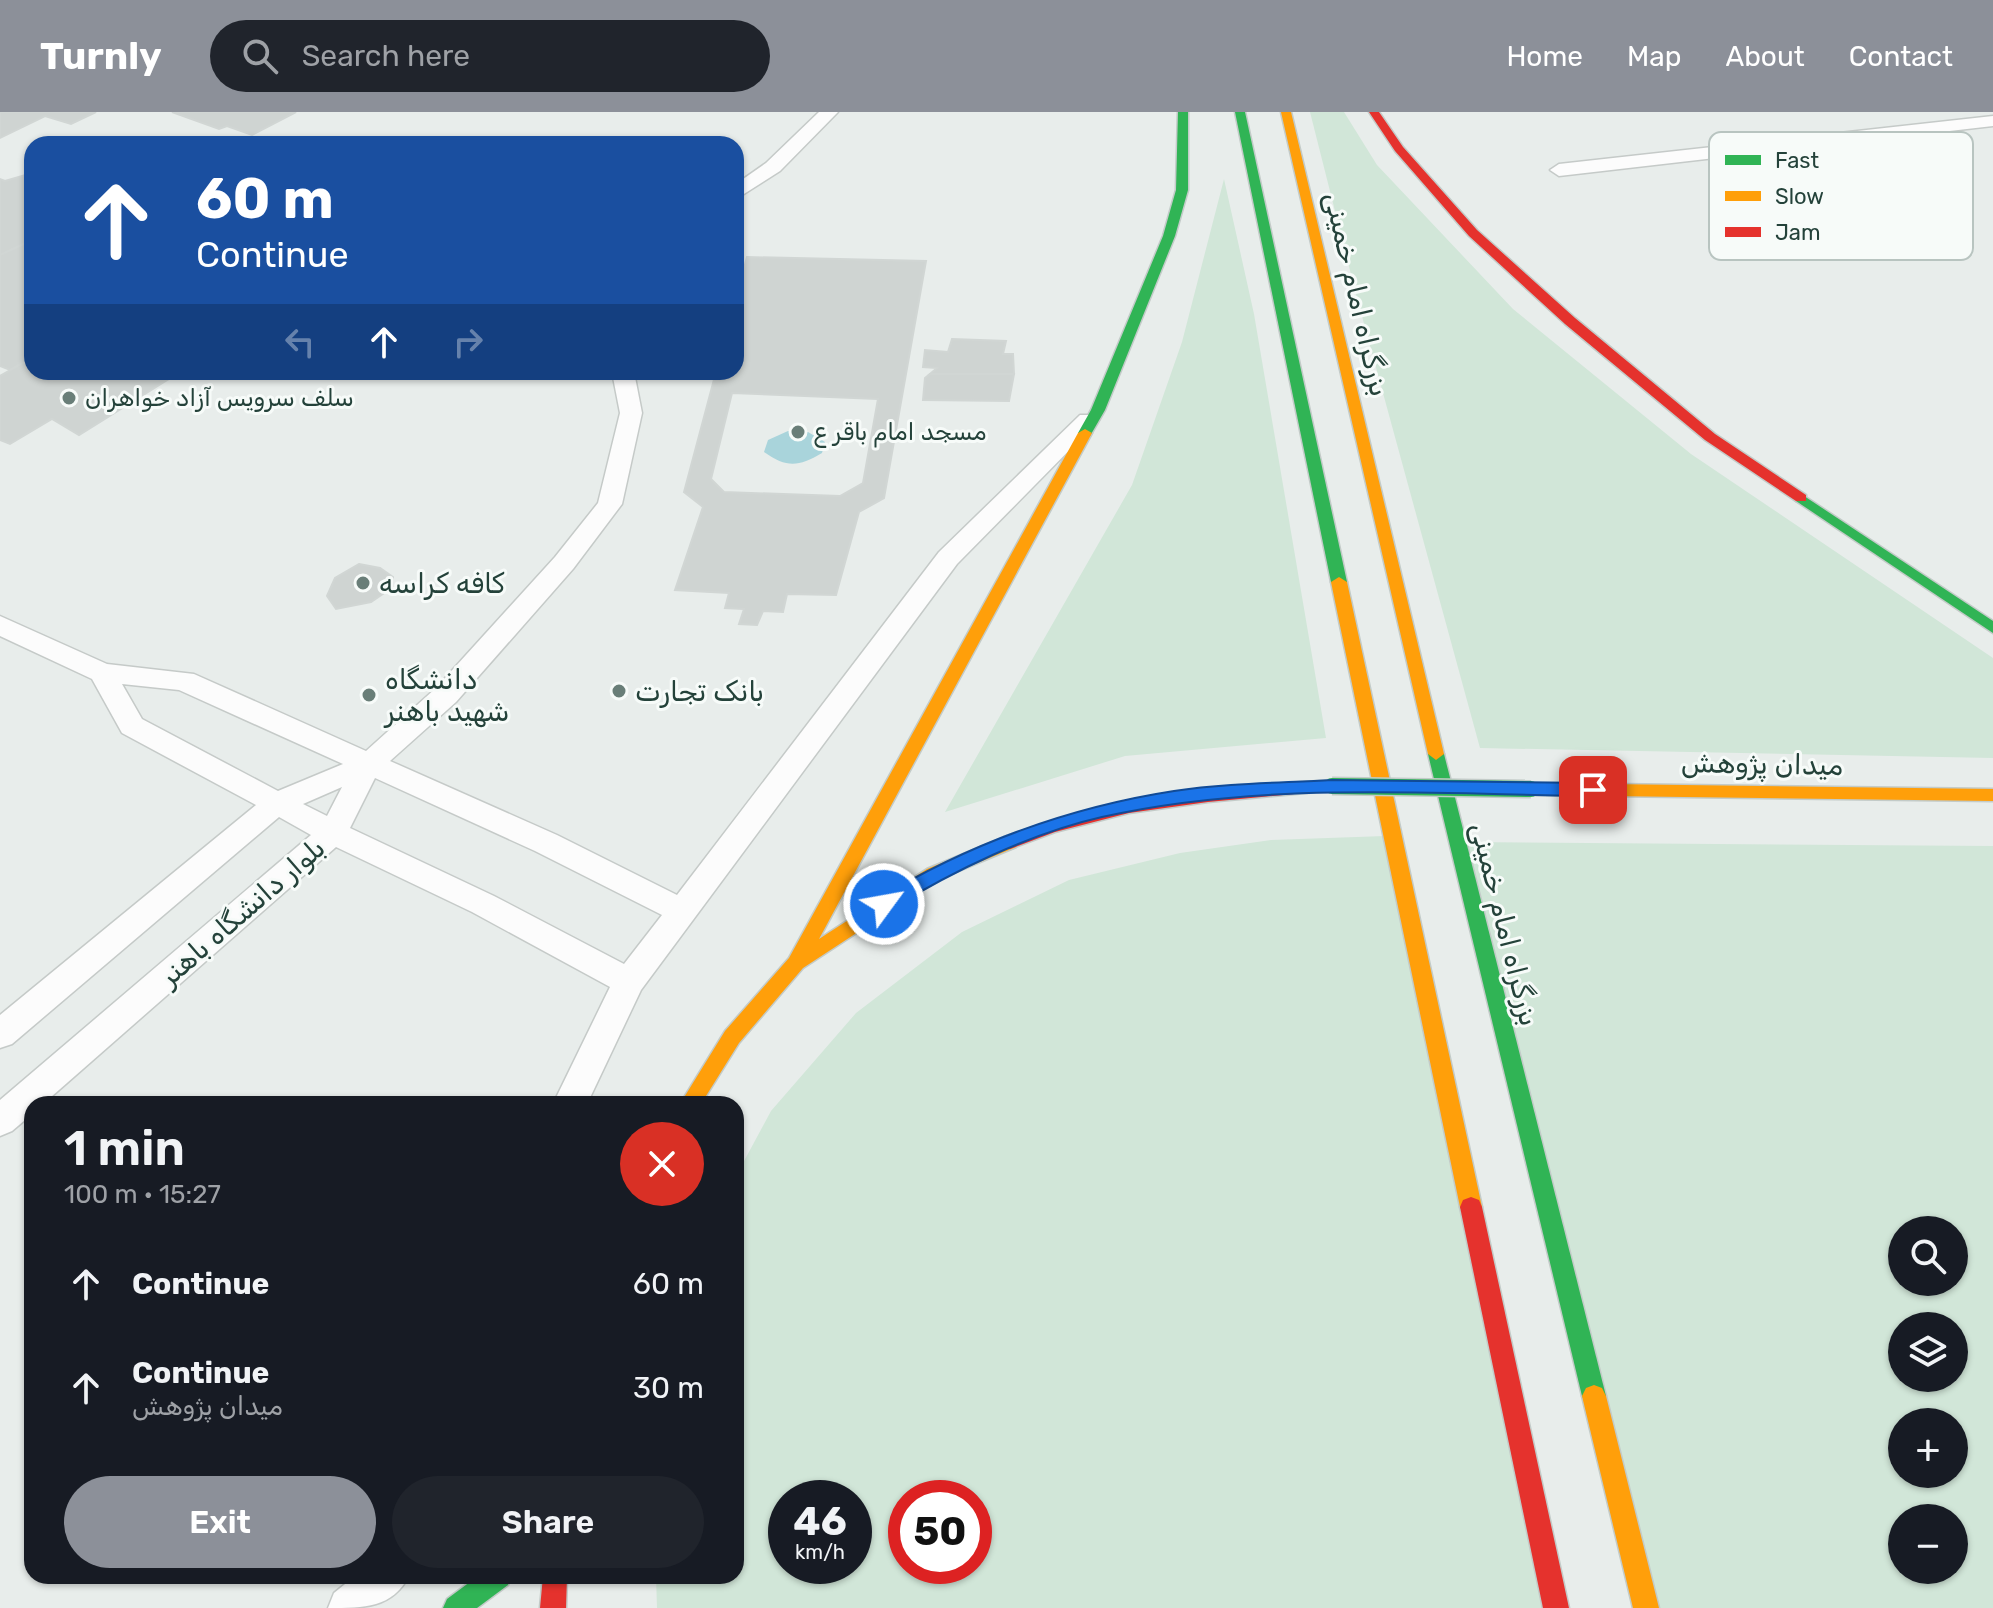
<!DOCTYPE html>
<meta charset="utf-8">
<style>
body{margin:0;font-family:Rubik,"Noto Sans Arabic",sans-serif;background:#20242c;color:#f1f3f6;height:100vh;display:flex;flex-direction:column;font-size:30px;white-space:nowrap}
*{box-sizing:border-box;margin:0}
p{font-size:26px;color:#9ea1a6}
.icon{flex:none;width:44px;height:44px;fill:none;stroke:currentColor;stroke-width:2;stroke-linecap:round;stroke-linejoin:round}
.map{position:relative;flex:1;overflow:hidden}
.details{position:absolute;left:24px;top:984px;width:720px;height:488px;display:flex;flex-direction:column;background:#171b24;border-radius:24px;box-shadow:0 2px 6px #0004}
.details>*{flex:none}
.guide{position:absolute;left:24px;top:24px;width:720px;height:244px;border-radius:24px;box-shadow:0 2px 6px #0004;background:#1a4fa0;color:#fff;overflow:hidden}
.fabs{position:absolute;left:1888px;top:1104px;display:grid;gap:16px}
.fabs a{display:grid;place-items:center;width:80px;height:80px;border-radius:50%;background:#171b24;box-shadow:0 2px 6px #0004;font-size:40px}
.speed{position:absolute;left:768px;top:1368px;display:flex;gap:16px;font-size:40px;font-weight:700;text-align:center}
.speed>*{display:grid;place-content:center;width:104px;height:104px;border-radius:50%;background:#171b24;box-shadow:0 2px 6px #0004;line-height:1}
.speed small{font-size:20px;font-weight:400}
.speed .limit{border:12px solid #d22;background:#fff;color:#111}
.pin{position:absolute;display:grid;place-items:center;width:68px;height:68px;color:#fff;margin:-34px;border-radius:16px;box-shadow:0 4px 12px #0006}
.me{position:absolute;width:88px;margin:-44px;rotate:58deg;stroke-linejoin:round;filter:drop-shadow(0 0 6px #0008)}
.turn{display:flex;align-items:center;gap:28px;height:168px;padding:0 40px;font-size:36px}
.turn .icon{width:104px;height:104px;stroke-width:2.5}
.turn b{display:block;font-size:56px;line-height:68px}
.lanes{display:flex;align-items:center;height:76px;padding:0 40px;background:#0003;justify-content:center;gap:40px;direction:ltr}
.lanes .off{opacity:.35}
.round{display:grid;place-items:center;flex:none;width:84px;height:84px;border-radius:42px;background:#20242c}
.headline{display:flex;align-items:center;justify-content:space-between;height:136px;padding:0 40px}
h1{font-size:48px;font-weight:600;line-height:60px}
.primary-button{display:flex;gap:16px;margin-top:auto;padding:16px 40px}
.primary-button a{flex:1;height:92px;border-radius:48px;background:#8c9099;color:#fff;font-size:32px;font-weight:600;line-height:92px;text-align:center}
.primary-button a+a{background:#20242c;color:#f1f3f6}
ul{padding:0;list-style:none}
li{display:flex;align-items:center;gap:24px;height:104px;padding:0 40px}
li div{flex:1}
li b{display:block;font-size:30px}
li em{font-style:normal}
header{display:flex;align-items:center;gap:48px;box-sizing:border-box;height:112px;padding:0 40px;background:#8c9099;color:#fff}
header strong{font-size:38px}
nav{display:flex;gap:44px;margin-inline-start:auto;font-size:28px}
.search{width:560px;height:72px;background:#20242c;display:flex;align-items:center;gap:20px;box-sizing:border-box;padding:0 28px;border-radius:44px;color:#9ea1a6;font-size:30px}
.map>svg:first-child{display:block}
.green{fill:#d1e6d8;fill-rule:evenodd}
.water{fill:#a9d4db}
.building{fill:#cfd4d2;stroke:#d1d6d4;stroke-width:2;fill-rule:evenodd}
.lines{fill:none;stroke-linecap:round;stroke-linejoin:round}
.lane-casing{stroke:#c5cac8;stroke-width:3}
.fast-casing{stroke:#c3cbc8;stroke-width:3}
.slow-casing{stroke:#c3cbc8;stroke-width:3}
.jam-casing{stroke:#c3cbc8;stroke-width:3}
.lane{fill:#fcfcfc;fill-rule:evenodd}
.fast{fill:#30b455;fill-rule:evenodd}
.slow{fill:#ff9f0a;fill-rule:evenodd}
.jam{fill:#e5322d;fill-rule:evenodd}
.fast-bridge-casing{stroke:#c3cbc8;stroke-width:19;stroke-linecap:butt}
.fast-bridge{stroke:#30b455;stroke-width:16}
.route{fill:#1a73e8;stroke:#114b97;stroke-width:2}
.poi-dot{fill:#697e78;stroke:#f7fbf9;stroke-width:3}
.labels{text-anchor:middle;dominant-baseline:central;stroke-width:6;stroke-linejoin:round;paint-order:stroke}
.far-poi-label{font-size:24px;fill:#24423a;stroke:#f7fbf9;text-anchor:start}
.street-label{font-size:28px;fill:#24423a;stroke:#f7fbf9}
.poi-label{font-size:28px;fill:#24423a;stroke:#f7fbf9;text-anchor:start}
.key{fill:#f7fbf9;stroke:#b8c4c0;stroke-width:2}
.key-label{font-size:22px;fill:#24423a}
</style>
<header>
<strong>Turnly</strong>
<div class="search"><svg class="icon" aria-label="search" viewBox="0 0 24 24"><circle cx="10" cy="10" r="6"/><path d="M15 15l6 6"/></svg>Search here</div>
<nav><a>Home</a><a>Map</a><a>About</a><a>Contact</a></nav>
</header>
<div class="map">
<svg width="1993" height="1496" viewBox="0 0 1993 1496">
<rect width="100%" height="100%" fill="#e8edeb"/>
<g class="green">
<path d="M1310,0h34l33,53 136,144 178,145 302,204v100l-513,-10 -123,-450z"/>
<path d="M1224,67l30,135 72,424 -201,18 -180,56 187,-327 50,-143z"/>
<path d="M1385,724l166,772h-894l-1,-32h80v-400l35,-65 85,-98 106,-81 107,-52 111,-27 91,-13zM786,1386h68v68h-68zM906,1386h68v68h-68z"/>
<path d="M1460,730l533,4v762h-340zM1902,1118h52v52h-52zM1902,1214h52v52h-52zM1902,1310h52v52h-52zM1902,1406h52v52h-52z"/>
</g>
<path class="water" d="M788,319l20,1 17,10 -3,11c-24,14 -35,15 -58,-1l4,-12z"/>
<g class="building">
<path d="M0,0h96l-25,12 -26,-8 -45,22z"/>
<path d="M172,0h124l-44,23 -25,-9 -8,3z"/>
<path d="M32,61v67l-32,15v-76l5,2z"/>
<path d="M32,128v118l-22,12 -10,-4v-111z"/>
<path d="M747,145l179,4 -42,237 -25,14 -23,83 -49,-1 -4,18 -20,-1 -6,14 -18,-1 5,-15 -19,-1 4,-15 -54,-3 28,-83 -19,-15 32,-120h20v-74zM732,281l146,6 -15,84 -23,13 -116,-4 -13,-13z"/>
<path d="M952,227l54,2 -3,13h10l1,20h-84l7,-6 -14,-1 2,-17 23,2z"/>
<path d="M32,246v14h148l-101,63 -27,-16 -42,25 -10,-4v-64z"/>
<path d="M930,262h84l-5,27 -86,-1 2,-22z"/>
<path d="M359,452l21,4 13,9v10l-22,15 -35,7 -9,-13 8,-18z"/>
</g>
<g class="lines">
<defs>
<g id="lane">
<path d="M819,0h19l-58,59 -44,28v-15l30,-21z"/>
<path d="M1993,4v10l-434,50 -9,-6 9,-6z"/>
<path d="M612,260h22l8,41 -20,91 -49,65 -117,133 -66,59 167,74 120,60 262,-343 141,-137h16l3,5 -142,144 -316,426 -54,114h-34l57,-117 -138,-75 -136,-65 -293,257h-11v10l-20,17 -12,5v-36l311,-265 -32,-18 -267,227 -12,4v-33l256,-210 -134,-72 -30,-54 -92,-43v-20l107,48 87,10 172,77 70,-63 119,-131 43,-54 22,-90zM122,572l57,6 164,74 -65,27 -136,-72zM375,666l160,73 127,64 -38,49 -130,-68 -144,-68zM342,675l-15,29 -24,-12z"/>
<path d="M355,1464h54c-17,32 -44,32 -81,32l6,-15z"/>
</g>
<g id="fast">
<path d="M1178,0h10v78l-13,46 -70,174 -15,26h-10l-2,-3 13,-23 72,-174 13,-46z"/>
<path d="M1235,0h10l102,470 -8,5 -8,-5z"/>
<path d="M1801,382l192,127v12l-197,-132v-6z"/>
<path d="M1436,636l8,6 162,642 -4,8 -8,3 -8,-3 -4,-8 -154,-642z"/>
<path d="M478,1464h33l-3,9 -31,23h-34l4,-9z"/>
</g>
<g id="slow">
<path d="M1281,0h10l153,642 -8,6 -8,-6z"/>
<path d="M1085,317l7,4 -273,506 108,-70 83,-34 6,2 3,5 -3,5 -77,32 -136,89 -64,75 -38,61h-21l45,-73 64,-73 289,-525z"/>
<path d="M1339,465l8,5 135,625 -3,7 -8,3 -8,-3 -3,-7 -129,-625z"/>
<path d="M1531,671l462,6v12l-462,-6 -9,-6z"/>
<path d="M1594,1273l8,3 4,8 53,212h-26l-51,-212 4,-8z"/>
</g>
<g id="jam">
<path d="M1369,0h10l24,35 74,83 98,88 140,116 91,61v6h-10l-91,-61 -140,-116 -96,-88 -74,-85z"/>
<path d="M1332,668l6,2 3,4 -3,4 -130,12 -79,11 -74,19 -45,17 -9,-7 3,-5c109,-39 213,-49 328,-57z"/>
<path d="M1471,1085l8,3 3,7 87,401h-26l-83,-401 3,-7z"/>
<path d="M543,1464h24l-1,32h-26z"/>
</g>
</defs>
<use href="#lane" class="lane-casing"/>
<use href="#fast" class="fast-casing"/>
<use href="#slow" class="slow-casing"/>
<use href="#jam" class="jam-casing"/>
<use href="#lane" class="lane"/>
<use href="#fast" class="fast"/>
<use href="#slow" class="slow"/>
<use href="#jam" class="jam"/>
<defs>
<path id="fast-bridge" d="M1332,674l199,3"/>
</defs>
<use href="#fast-bridge" class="fast-bridge-casing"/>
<use href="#fast-bridge" class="fast-bridge"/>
</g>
<path class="route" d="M1332,668l261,3 9,7 -9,6c-163,-2 -331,-15 -491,21 -71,16 -149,54 -211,92l-7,2 -9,-7 3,-5c90,-55 192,-92 296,-108 52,-8 106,-8 158,-11z"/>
<g class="poi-dot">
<circle cx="69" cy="286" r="8"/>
<circle cx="798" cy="320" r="8"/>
<circle cx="363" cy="471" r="8"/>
<circle cx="619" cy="579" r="8"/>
<circle cx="369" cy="583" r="8"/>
</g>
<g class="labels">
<g class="far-poi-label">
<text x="85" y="286">سلف سرویس آزاد خواهران</text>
<text x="814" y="320">مسجد امام باقر ع</text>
</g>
<g class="street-label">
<text transform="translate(1357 182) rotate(77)">بزرگراه امام خمینی</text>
<text transform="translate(1762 652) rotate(1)">میدان پژوهش</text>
<text transform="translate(242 800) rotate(-41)">بلوار دانشگاه باهنر</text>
<text transform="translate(1505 812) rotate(76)">بزرگراه امام خمینی</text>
</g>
<g class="poi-label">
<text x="379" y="471">کافه کراسه</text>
<text x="385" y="567">دانشگاه<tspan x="385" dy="32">شهید باهنر</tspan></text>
<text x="635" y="579">بانک تجارت</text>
</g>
</g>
<rect x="1709" y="20" width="264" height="128" rx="12" class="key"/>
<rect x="1725" y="43" width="36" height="10" fill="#30b455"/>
<rect x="1725" y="79" width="36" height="10" fill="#ff9f0a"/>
<rect x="1725" y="115" width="36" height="10" fill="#e5322d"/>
<g class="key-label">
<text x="1775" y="56">Fast</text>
<text x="1775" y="92">Slow</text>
<text x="1775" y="128">Jam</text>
</g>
</svg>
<div class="fabs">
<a><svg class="icon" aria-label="search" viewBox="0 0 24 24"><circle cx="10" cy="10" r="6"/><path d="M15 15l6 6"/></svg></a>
<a><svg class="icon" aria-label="layers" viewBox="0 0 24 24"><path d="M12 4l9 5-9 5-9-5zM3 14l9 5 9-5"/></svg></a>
<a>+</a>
<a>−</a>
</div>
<div class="speed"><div>46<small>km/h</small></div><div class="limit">50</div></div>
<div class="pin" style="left:1593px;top:678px;background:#d93025"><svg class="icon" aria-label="arrive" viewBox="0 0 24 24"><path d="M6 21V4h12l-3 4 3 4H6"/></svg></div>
<svg class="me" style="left:884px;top:792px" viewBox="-20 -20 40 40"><circle r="17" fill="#1a73e8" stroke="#fff" stroke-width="3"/><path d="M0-11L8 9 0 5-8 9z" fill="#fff"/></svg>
<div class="guide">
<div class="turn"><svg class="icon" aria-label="ahead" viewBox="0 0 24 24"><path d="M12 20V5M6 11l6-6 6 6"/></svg><div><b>60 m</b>Continue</div></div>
<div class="lanes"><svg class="icon off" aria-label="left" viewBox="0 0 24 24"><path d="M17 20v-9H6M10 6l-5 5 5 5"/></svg><svg class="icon" aria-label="ahead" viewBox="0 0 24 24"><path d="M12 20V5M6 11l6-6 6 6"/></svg><svg class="icon off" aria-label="right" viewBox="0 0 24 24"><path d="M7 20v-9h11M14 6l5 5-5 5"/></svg></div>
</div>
<section class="details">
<div class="headline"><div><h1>1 min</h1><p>100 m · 15:27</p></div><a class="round" style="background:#d93025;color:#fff"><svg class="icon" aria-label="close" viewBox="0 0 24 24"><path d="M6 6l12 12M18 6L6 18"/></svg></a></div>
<ul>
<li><svg class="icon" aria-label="ahead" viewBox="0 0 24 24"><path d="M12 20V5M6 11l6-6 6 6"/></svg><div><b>Continue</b></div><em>60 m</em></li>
<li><svg class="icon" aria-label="ahead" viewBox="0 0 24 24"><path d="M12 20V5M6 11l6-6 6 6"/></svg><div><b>Continue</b><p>میدان پژوهش</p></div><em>30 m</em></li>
</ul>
<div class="primary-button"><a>Exit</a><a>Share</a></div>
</section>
</div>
